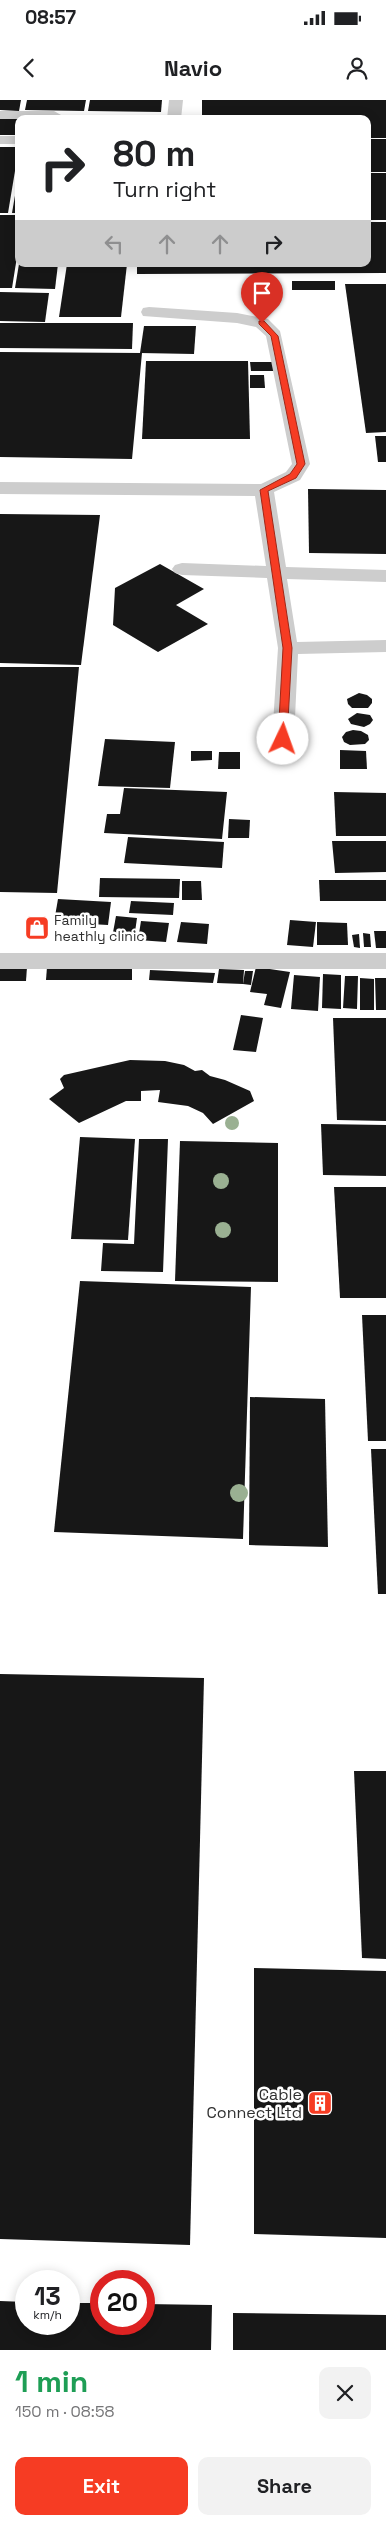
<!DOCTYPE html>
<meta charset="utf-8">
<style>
body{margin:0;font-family:"Space Grotesk",sans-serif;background:#f2f2f2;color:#202124;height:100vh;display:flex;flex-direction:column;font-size:19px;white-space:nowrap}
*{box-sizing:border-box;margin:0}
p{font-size:16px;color:#757577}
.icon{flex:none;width:28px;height:28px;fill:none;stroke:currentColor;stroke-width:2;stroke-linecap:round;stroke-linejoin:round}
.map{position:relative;height:2250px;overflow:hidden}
.drawer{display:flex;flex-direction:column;background:#fff;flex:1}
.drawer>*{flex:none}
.hud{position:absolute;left:15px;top:15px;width:356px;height:152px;border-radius:10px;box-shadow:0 2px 12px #0003;background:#fff;color:#202124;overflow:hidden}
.speed{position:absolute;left:15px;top:2170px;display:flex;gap:10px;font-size:25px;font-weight:700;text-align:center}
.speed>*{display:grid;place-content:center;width:65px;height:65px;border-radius:50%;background:#fff;box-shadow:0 2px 12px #0003;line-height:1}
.speed small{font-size:12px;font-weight:400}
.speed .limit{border:8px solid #d22;background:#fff;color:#111}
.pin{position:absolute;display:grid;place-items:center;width:42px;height:42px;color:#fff;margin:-51px -21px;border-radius:50% 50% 50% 0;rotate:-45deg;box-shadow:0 0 5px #0007}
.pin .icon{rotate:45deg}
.me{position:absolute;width:55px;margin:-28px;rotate:3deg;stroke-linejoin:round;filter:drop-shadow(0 0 4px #0008)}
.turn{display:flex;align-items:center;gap:18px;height:105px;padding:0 15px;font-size:22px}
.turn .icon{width:65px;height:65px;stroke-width:2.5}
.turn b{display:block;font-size:35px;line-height:42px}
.lanes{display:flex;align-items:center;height:48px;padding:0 15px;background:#0003;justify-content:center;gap:25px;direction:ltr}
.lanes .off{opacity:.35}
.round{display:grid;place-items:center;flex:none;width:52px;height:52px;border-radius:10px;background:#f2f2f2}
.summary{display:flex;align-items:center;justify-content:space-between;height:85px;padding:0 15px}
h1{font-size:30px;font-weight:800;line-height:38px;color:#1e9e55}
.primary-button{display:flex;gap:10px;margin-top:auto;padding:10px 15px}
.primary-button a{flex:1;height:58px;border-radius:10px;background:#f63c23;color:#fff;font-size:20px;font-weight:800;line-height:58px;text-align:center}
.primary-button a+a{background:#f2f2f2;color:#202124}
.status{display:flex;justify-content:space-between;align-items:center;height:35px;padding:0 25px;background:#fff;direction:ltr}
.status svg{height:14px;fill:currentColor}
header{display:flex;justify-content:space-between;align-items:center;height:65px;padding:0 15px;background:#fff;font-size:22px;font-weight:800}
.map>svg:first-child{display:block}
.building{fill:#171717}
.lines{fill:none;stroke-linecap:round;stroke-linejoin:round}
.service{fill:#cdcdcd;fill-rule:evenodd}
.minor{fill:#cdcdcd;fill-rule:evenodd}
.tree{fill:#9ab092}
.route{fill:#f63c23;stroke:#a02717}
.labels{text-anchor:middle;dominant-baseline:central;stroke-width:5;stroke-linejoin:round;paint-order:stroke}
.poi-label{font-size:14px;fill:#303030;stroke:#fff;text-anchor:start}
.near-poi-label{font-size:16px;fill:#303030;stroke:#fff;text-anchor:end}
</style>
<div class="status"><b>08:57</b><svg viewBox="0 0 49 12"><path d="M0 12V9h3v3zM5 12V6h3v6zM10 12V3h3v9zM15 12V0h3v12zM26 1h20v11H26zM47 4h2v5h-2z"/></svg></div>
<header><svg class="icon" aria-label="back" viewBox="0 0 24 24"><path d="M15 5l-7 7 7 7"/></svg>Navio<svg class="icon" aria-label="person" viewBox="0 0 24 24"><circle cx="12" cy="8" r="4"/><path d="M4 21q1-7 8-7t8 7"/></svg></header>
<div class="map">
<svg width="386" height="2250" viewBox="0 0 386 2250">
<rect width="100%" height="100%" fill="#fff"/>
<g class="building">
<path d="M0,0h21l-2,11 -19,-1z"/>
<path d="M27,0h59l-2,11 -59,-1z"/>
<path d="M90,0h72l-1,12 -73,-1z"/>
<path d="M202,0h184v38h-18v-19h-166z"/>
<rect x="0" y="19" width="19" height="16"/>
<rect x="368" y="39" width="18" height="33"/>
<path d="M0,47h19l-11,66h-8z"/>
<rect x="368" y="73" width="18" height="47"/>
<path d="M18,78l1,35h-7z"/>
<path d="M0,115h19v29l-7,44h-12z"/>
<path d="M368,122h18v51l-249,1v-10h231z"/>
<path d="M19,164h39l-3,25 -40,-1z"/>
<path d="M67,164h60l-6,53h-62z"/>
<rect x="292" y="181" width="43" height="9"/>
<path d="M345,184h41v148l-20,1z"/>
<path d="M0,192l49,1 -4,29 -45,-1z"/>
<path d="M0,223h133l-1,26 -132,-1z"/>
<path d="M144,226h52l-2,28 -54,-1z"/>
<path d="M0,252l142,1 -10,106 -132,-2z"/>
<path d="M146,261h102l2,78h-108z"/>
<path d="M250,262h26v9h-25z"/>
<path d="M250,275h14l1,13h-15z"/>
<path d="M375,336h11v26h-8z"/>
<path d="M308,389l78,1v64l-77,-1z"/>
<path d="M0,414l100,1 -19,150 -81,-2z"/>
<path d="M160,464l44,25 -28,16 32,19 -50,28 -45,-27 2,-37z"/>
<path d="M0,567h79l-22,226 -57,-1z"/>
<path d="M359,593l8,2 5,4v4l-4,5h-16l-4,-4 -1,-5z"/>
<path d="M357,613l13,2 3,5 -3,4 -6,3 -13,-3 -3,-5z"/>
<path d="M353,630l8,1 7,4 1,5 -4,4 -15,1 -6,-3 -2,-5 4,-5z"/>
<path d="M105,639l70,3 -5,46 -72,-2z"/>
<path d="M340,650l26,1 1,18h-27z"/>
<path d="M191,651h21v9l-21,1z"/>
<path d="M219,652h21v17h-22z"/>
<path d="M124,688l103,4 -5,47 -118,-6 3,-19h13z"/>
<path d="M334,692l52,1v43h-50z"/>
<path d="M229,719l21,1 -1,18h-21z"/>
<path d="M128,737l96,5 -2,26 -98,-5z"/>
<path d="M332,741h54v31l-51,1z"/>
<path d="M100,778l80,1 -1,19 -80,-1z"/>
<path d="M319,780h67v21h-66z"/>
<path d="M182,781h19l1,19h-20z"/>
<path d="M58,799l53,3 -3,23 -54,-3z"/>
<path d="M131,801l43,2 -1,12 -44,-2z"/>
<path d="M116,816l21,2 -3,21 -22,-1z"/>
<path d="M290,820l26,2 -3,25 -26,-2z"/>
<path d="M141,821l28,2 -3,19 -28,-2z"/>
<path d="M181,822l28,2 -2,20 -30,-2z"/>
<path d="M317,822l30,1 1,22h-31z"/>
<path d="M374,831h12v17h-10z"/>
<path d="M363,833l7,1 1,13h-7z"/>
<path d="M359,834l1,14 -6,-1 -2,-12z"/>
<path d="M0,867h27l-1,14h-26z"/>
<path d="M47,867h85v13h-86z"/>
<path d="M256,867l34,5 -9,36 -17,-3 3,-11 -17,-2z"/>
<path d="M219,869l25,1 -1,14 -26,-1z"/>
<path d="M150,870l65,3 -2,10 -64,-3z"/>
<path d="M245,871h8l-2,14 -8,-1z"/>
<path d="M323,874l18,1v34l-19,-1z"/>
<path d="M294,875l26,2 -2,34 -27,-2z"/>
<path d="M345,876h13l-1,33 -14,-1z"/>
<path d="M360,878l14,1v31h-14z"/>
<path d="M375,878h11v32h-10z"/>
<path d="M241,915l22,3 -7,34 -23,-2z"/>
<path d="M333,918h53v103l-49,-1z"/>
<path d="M130,960l35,1 19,4 11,6 7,-1 8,6 15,4 25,11 4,10 -41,23 -10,-11 -15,-7 -30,-4 2,-12 -19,1v10h-15l-47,22 -30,-24 15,-11 -4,-9 4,-4z"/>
<path d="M321,1024l65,1v51l-63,-1z"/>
<path d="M80,1037l55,2 -7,101 -57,-1z"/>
<path d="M139,1039h29l-5,133 -62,-1 2,-28 31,1z"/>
<path d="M180,1041l98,2v139l-103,-1z"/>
<path d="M334,1087h52v111h-46z"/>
<path d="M80,1181l171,6 -8,252 -189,-7z"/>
<path d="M362,1215h24v126h-18z"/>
<path d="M250,1297l75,2 3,148 -79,-2z"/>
<path d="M371,1349h15v145h-8z"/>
<path d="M0,1574l204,4 -14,567 -190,-6z"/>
<path d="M354,1671h32v188l-24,-1z"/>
<path d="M254,1868l132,3v267l-132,-4z"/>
<path d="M0,2201l26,1v22h43v-21h32v21h43v-20l68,1 -1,45h-211z"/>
<path d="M233,2213l153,2v35h-153z"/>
</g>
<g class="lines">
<g class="service">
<path d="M169,0h14l-2,19h-14z"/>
<path d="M0,11h54l7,4 -4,4h-57z"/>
<rect x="0" y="36" width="19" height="8"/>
<path d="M149,207l88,6 31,6 12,12 30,133 -10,16 -26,12 12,75 100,3v12l-99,-3 10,63 89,-2v12l-88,2 -4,85 -3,5 -8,2 -8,-2 -3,-5 6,-91 -11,-70 -85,-3 -7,-2 -3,-4 3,-4 7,-2 84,3 -11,-70 -255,-2v-12l261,2 25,-12 6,-8 -26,-128 -10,-9 -19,-4 -94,-7 -2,-4 2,-4z"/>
</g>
<rect class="minor" x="0" y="853" width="386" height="16"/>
</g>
<g class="tree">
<circle cx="232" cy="1023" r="7"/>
<circle cx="221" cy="1081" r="8"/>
<circle cx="223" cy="1130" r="8"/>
<circle cx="239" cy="1393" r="9"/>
</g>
<path class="route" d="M259,221h5l14,15 27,128 -9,14 -28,13 24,157 -5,91 -4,3 -5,-3 5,-91 -23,-158 30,-16 7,-10 -26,-128 -12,-12z"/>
<defs>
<symbol id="shop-square" viewBox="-11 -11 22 22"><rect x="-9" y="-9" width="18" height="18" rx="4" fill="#f63c23" stroke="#fff"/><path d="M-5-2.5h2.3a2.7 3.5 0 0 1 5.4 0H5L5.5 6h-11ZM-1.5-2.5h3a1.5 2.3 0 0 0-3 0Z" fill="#fff"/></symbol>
<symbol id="building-square" viewBox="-11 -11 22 22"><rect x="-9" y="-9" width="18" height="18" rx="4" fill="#f63c23" stroke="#fff"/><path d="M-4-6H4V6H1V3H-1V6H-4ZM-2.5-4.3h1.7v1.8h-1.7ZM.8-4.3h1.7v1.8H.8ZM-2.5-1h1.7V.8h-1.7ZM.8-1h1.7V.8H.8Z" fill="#fff"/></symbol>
</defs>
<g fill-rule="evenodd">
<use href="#shop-square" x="23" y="814" width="28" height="28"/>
<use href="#building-square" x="306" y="1989" width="28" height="28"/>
</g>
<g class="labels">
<g class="poi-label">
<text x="54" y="820">Family<tspan x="54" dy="16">heathly clinic</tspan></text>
</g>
<g class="near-poi-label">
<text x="302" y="1994">Cable<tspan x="302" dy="18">Connect Ltd</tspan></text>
</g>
</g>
</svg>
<div class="speed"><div>13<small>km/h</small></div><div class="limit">20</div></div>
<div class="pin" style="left:262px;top:223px;background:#d93025"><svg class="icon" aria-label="arrive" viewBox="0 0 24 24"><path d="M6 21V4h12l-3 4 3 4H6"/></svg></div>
<svg class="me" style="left:283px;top:639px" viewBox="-20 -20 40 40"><circle r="19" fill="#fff"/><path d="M0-13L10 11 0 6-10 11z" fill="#f63c23"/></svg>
<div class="hud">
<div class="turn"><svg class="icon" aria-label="right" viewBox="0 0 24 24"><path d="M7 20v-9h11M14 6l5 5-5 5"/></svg><div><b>80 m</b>Turn right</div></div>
<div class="lanes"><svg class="icon off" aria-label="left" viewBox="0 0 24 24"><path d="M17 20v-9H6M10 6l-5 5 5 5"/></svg><svg class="icon off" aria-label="ahead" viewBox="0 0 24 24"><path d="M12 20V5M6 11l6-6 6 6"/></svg><svg class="icon off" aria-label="ahead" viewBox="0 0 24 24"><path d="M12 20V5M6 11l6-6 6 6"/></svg><svg class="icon" aria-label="right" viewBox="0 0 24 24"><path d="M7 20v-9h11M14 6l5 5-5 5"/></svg></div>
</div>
</div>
<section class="drawer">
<div class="summary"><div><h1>1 min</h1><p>150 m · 08:58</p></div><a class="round"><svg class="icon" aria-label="close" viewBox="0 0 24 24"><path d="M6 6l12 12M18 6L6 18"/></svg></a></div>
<div class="primary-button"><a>Exit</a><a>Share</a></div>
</section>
